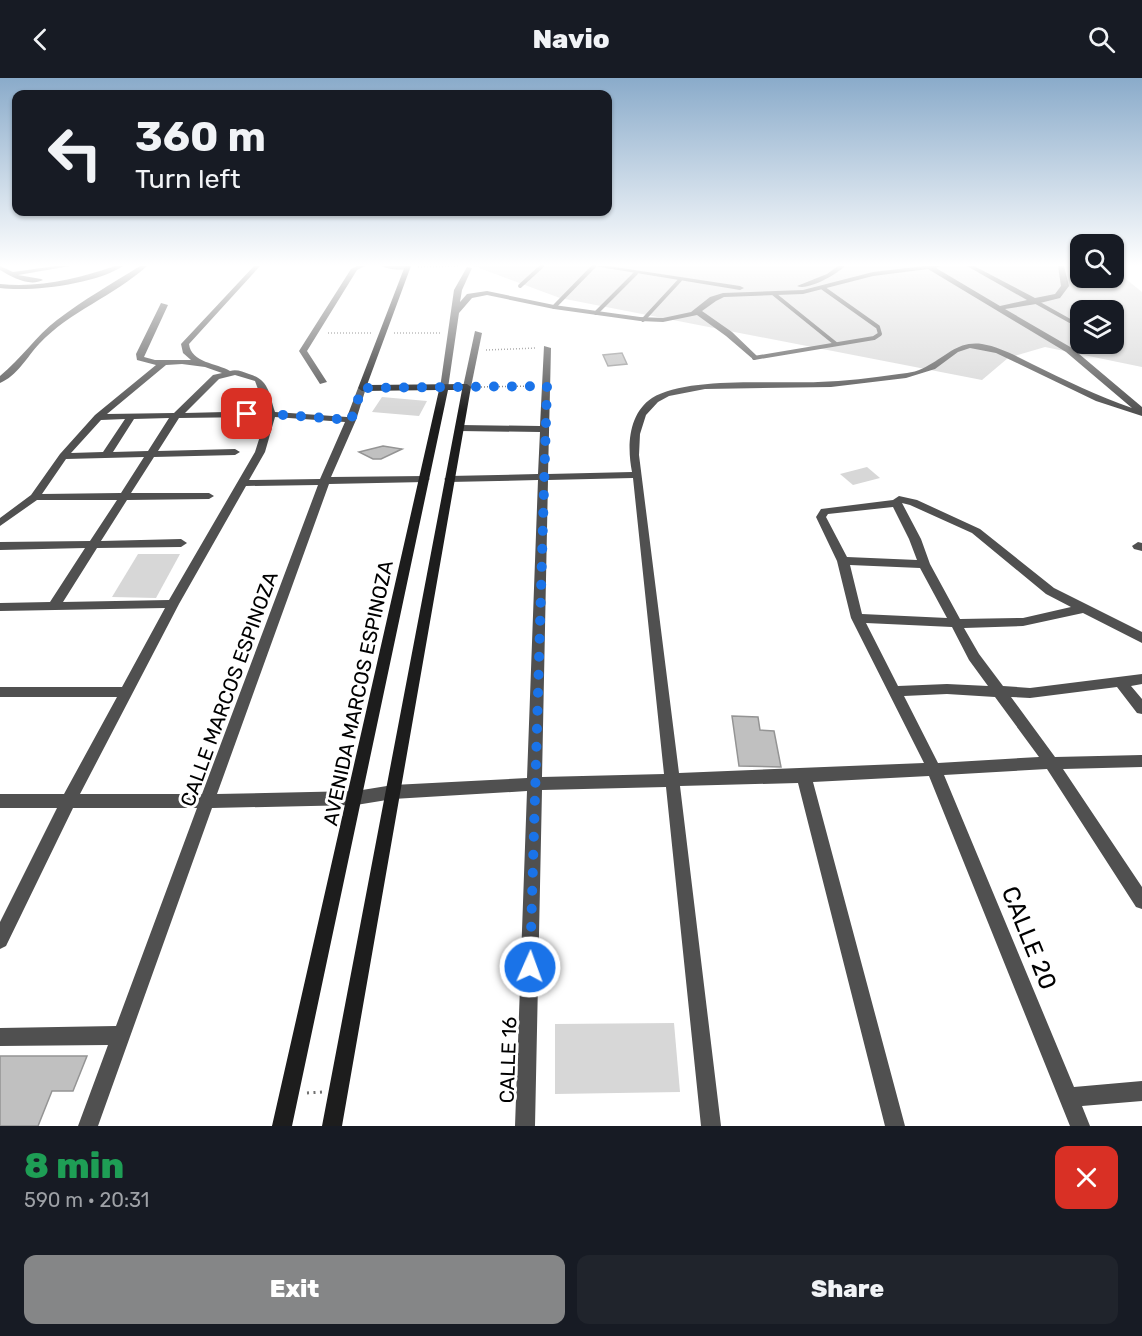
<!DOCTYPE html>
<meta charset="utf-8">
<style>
body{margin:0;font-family:Rubik,sans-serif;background:#20242c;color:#f1f3f6;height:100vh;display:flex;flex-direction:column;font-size:22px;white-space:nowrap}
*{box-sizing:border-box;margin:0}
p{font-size:20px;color:#9ea1a6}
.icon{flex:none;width:33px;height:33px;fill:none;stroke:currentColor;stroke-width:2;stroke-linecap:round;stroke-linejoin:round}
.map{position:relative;height:1048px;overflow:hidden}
.panel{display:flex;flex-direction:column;background:#171b24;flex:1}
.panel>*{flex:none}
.hud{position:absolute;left:12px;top:12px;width:600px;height:126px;border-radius:12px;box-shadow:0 2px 4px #0004;background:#171b24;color:#f1f3f6;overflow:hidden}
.controls{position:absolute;left:1070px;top:156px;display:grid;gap:12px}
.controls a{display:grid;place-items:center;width:54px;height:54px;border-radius:12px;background:#171b24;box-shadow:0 2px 4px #0004;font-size:30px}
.pin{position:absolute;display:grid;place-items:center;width:51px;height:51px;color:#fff;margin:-26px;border-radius:12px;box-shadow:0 3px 9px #0006}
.me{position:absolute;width:66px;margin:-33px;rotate:2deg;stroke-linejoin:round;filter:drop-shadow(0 0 4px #0008)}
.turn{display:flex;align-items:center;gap:21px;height:126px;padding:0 24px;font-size:27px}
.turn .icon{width:78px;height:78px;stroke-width:2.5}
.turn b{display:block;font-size:42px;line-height:51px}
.round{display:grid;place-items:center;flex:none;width:63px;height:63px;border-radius:12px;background:#20242c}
.head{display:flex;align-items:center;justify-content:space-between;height:102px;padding:0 24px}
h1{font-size:36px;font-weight:800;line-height:45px;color:#1e9e55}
.cta{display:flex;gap:12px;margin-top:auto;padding:12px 24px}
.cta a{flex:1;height:69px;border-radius:12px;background:#858687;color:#fff;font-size:24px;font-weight:800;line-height:69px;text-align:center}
.cta a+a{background:#20242c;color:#f1f3f6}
header{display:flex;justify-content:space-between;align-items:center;height:78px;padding:0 24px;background:#171b24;font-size:27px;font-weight:800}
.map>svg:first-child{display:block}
.green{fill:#d7d7d7;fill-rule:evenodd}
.building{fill:#c0c0c0;stroke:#949494;stroke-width:1.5}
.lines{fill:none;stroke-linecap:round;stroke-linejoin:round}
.path-far1{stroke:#727272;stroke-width:1.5;stroke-dasharray:1 2;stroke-linecap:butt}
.path{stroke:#727272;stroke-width:3;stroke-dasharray:2 4.5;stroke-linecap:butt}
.lane{stroke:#505050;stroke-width:4}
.street{fill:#505050;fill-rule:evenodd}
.secondary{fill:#1d1d1d;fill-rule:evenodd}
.route{stroke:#1a73e8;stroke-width:10;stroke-dasharray:0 18}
.labels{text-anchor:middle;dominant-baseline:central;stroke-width:6;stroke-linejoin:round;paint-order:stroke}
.street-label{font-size:20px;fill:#000;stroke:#fff}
.near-street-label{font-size:24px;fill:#000;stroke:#fff}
</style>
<header><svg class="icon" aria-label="back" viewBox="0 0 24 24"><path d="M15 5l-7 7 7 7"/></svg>Navio<svg class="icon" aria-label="search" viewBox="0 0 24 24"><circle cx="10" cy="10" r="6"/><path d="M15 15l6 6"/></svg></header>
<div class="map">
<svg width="1142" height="1048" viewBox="0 0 1142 1048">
<rect width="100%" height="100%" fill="#fff"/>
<g class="green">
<path d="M457,188h623v12h33v-12h2l1,5 26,21v75l-97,-20 -37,11 -26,22 -422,-82 -86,-32zM1080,232h33v34h-33z"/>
<path d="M382,319l45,4 -8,15 -47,-4z"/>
<path d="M867,389l13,11 -27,7 -13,-11z"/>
<path d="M138,476h42l-24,44 -44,-1z"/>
<path d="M674,945l6,69 -125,2v-70z"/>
</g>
<g class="building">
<path d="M622,275l5,11 -19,2 -5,-11z"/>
<path d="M383,368l19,3 -21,10h-8l-14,-7z"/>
<path d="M732,638l26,1 2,13 14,1 7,36 -42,-1z"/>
<path d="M0,978h87l-14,35h-21l-14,35h-38z"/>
</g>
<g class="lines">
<g class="path-far1">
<path d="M418,189l42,-1"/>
<path d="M328,255h45"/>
<path d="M394,255h48"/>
<path d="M486,272l51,-2"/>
<path d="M478,309l57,-1"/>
</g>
<path class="path" d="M307,1015l15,-1"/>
<g class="lane">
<path d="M520,208l22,-20"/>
<path d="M774,216l62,50"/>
<path d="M1036,224l34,19"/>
<path d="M554,229l40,-41"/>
<path d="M596,235l40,-40"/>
<path d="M643,242l37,-40"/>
<path d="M754,280l120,-20 6,-4 -2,-7 -55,-39"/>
</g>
<g class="street">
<path d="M0,188l13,6 43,-6h14l-52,9 23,4 2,1c-14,7 -31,-3 -43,-10z"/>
<path d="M115,188h8c-27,18 -90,26 -123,22v-4c40,4 77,-5 115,-18z"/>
<path d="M140,188h7c-33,30 -77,45 -108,78 -12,13 -22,32 -39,39v-7c21,-17 36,-40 57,-56 26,-20 56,-37 83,-54z"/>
<path d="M254,188h6l-71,78c2,19 28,19 41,27 7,-2 13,1 19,3 20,6 20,19 26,38l72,5 11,-29 7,-2 1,2 -10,32 -25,57 94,-1 5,3 -5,3 -96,2 -112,310 139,-3 37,-6 134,-7 11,-298 -89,2 -5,-3 5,-3 89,-2 2,-42 -80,-1 -5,-3 5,-3 80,1 4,-80 7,2 -3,126 84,-2c-5,-25 -4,-58 20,-74 34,-22 124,-14 166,-16 27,-1 54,-4 81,-8 11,-1 21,-3 30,-9 19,-10 29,-24 53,-21 18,3 34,12 50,20 33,16 65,32 100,44l-66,-56 -138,-83 -55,7 -70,18 -79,3 -8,4 -14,10 30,21 25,24 1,2 -4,2 -28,-24 -29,-21 -34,7 -23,-1 -86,-12 -67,-14 -15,3 -13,15 -11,75 -4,3 -4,-3 14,-98 13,-23 5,1 -10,22 -2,12 7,-8 20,-3 67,14 86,12 23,1 28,-6 19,-15 13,-4 80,-3 70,-18 51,-6h16l-4,2 64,38 27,-6 -60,-34h7l61,32 20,-4 6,-8 -3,-20h6l5,20 -9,12 -24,6 -31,5 67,39 70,59v9l-46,-15 -100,-48 -26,-5 -12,4 -23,17 -29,9 -75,9 -126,2 -36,7 -11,6 -12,13 -6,19 -1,21 40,318 245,-10 -73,-145 -14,-57 -21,-44 5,-8 72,-9 6,-4 18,4 63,29 74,59 88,44v11l-59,-30 -60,13 -59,2 15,26 24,32 27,2 112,-14v10l-11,2 11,13v15l-5,-1 -20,-26 -87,11 -19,-1 44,60 87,-2v12l-79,2 79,118v22l-6,-2 -89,-138 -103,6 130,312 68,-6v20l-60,5 8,20h-20l-141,-350 -116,6 92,344h-20l-87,-343 -118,3 41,340h-20l-35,-339 -124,3 -7,336h-20l12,-335 -134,8 -37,6 -144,3 -114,318h-20l30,-81 -108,1v-18l116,-2 81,-218h-124l-67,138 -6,3v-27l57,-114h-57v-14h64l53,-97h-117v-10h122l43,-79 -165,3v-8l50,-1 35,-54 -85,2v-8l90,-1 27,-41h-80l-37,26v-8l31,-23 29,-41 35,-39 61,-50 -19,-5 -1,-6 25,-51 7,2 -24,52 11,3h36l-8,-7 -2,-9zM182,286l23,3 17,6 -9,2 -39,38 -67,1 59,-49zM235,297l20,6 11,30 -81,2 34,-34zM266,339l-11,35 -86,148 -106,2 34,-54 84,-1 6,-4 -6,-4 -80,2 26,-41 82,-1 5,-3 -5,-3h-78l23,-36 81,-2 5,-3 -5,-3 -77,2 21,-33zM275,339l70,5 -25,57 -71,1 16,-28zM169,340l-21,33 -35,1 21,-33zM125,341l-22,33 -32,1 30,-33zM144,379l-23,36 -79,1 24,-35zM633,400l31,296 -122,3 6,-297zM318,407l-116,309h-122l99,-190 67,-118zM902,425l8,2 62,28 74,61 25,13 -48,11 -63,1 -30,-55 -9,-25zM893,429l16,32 8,21 -70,-3 -21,-40 2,-3zM850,487l70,3 27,50 -85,-4zM866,545l86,4 17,33 19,26 -41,-2 -49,2zM947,616l48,3 44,60 -101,6 -34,-67z"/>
<path d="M357,188h8l-8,4 -50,81 20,31 -7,2 -21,-33 52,-82z"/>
<path d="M382,188h28l1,1c-6,4 -23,3 -29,-1z"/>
<path d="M594,188h14l132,20 4,2 -4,2z"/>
<path d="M838,188h7c-8,8 -37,25 -48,20l30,-12z"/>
<path d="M475,253l7,2 -11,54 -4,3 -4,-3z"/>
<path d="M1138,464l4,1v8l-8,-2 -2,-3z"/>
</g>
<path class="secondary" d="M405,188h6l-44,119 100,-1 4,3 -129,739h-20l140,-736h-14l-156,736h-20l167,-736 -77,1 -4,-3z"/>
</g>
<linearGradient id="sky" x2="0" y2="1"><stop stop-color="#8aabca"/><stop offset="0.56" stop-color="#fff"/><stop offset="1" stop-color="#fff" stop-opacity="0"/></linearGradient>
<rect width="1142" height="334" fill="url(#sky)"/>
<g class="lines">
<path class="route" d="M247,336h24l80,6 11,-32 185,-2 -17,581"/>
</g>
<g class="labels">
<g class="street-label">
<text transform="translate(229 611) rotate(-70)">CALLE MARCOS ESPINOZA</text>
<text transform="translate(358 615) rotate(-78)">AVENIDA MARCOS ESPINOZA</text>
<text transform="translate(508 982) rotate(-88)">CALLE 16</text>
</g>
<g class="near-street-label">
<text transform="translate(1029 860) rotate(68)">CALLE 20</text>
</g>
</g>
</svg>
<div class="controls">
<a><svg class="icon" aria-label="search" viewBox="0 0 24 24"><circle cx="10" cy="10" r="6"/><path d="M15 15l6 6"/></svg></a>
<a><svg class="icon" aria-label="layers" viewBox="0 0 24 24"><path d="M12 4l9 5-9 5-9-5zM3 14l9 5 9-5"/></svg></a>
</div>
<div class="pin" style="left:247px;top:336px;background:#d93025"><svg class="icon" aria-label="arrive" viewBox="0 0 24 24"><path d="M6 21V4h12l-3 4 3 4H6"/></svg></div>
<svg class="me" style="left:530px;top:889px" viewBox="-20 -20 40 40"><circle r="17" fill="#1a73e8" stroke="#fff" stroke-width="3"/><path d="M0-11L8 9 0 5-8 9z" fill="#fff"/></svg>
<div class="hud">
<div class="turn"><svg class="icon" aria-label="left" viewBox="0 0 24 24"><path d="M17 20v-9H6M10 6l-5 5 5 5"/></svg><div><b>360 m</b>Turn left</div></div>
</div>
</div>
<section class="panel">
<div class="head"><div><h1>8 min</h1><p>590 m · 20:31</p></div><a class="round" style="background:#d93025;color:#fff"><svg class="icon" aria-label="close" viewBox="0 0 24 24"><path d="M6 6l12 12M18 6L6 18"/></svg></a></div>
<div class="cta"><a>Exit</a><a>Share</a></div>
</section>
